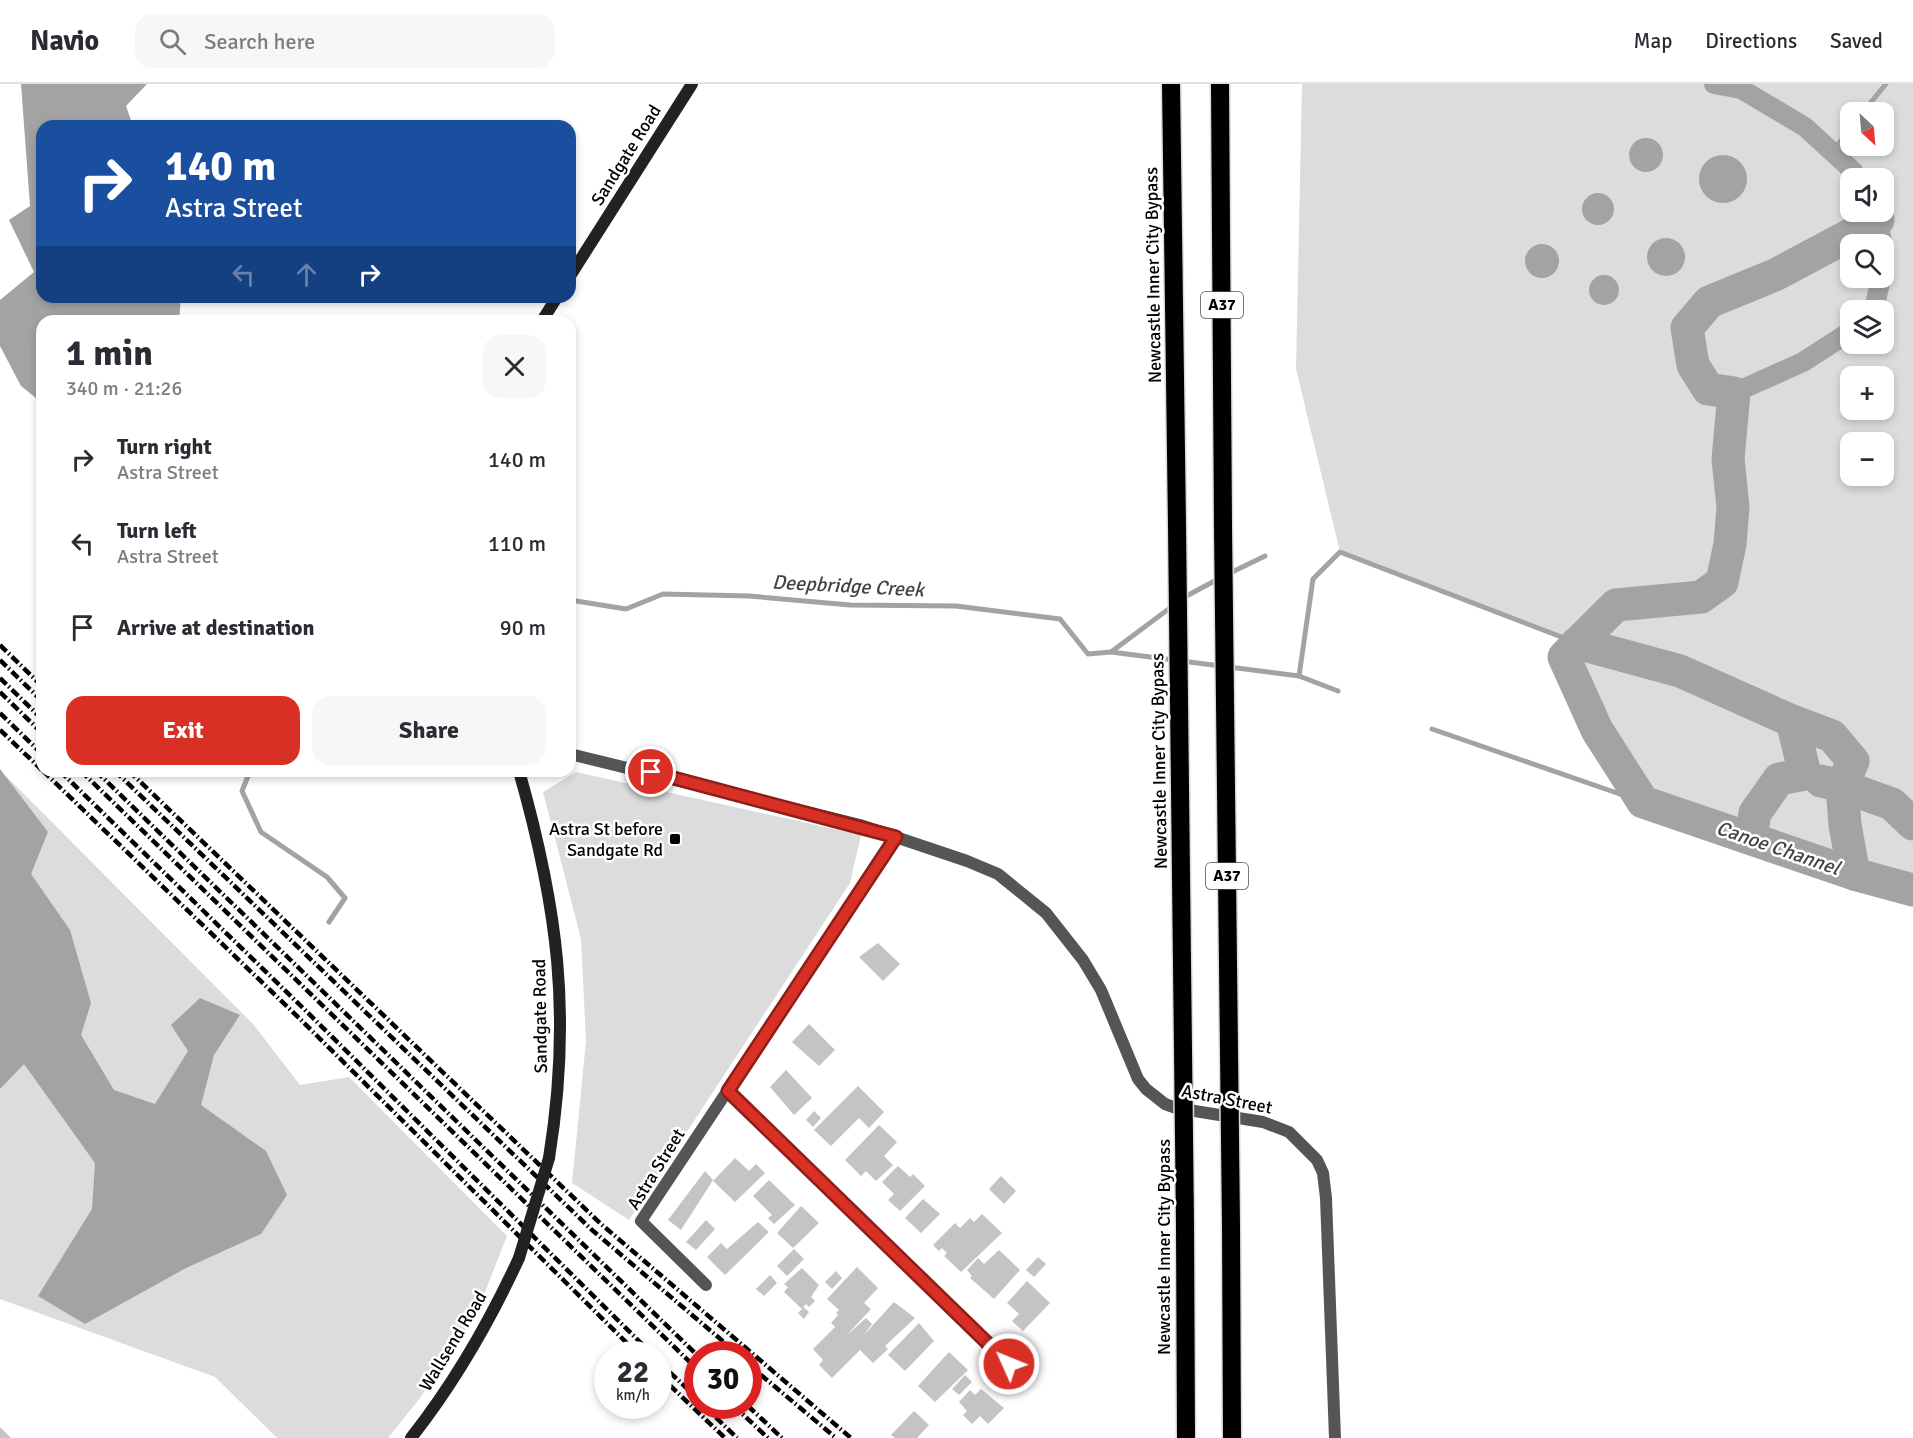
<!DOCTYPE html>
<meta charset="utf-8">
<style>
body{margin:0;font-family:Signika,sans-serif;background:#f7f7f7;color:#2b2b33;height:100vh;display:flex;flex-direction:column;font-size:22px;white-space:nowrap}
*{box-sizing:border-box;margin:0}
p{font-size:20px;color:#7c7c81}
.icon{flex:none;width:33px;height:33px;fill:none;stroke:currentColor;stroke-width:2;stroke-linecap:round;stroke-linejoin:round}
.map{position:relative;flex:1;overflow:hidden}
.side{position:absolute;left:36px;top:231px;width:540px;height:462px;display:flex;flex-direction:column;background:#fff;border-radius:18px;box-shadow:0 3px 9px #0003}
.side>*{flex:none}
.top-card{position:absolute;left:36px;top:36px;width:540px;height:183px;border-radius:18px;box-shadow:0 3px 9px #0003;background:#1a4fa0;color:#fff;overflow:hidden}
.needle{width:39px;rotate:154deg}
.fabs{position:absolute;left:1840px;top:18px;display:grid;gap:12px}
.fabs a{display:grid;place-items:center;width:54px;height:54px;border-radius:12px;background:#fff;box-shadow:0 3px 9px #0003;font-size:30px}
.speed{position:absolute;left:594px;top:1257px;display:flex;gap:12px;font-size:30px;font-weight:700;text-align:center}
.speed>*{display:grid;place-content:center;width:78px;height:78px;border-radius:50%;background:#fff;box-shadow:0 3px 9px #0003;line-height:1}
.speed small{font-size:15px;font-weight:400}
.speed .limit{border:9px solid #d22;background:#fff;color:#111}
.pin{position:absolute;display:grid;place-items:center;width:51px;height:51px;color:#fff;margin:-26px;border:3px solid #fff;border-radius:50%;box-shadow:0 2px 6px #0007}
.me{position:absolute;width:66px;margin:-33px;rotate:314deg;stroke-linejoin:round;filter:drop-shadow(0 0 4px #0008)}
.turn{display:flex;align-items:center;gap:21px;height:126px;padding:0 30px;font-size:27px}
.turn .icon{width:78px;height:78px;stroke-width:2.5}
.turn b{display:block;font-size:42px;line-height:51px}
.lanes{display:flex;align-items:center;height:57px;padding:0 30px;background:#0003;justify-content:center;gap:30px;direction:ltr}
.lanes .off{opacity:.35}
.round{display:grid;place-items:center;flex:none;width:63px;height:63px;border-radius:18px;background:#f7f7f7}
.head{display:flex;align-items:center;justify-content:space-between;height:102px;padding:0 30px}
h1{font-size:36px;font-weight:800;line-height:45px}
.primary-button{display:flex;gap:12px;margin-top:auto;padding:12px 30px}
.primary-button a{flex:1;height:69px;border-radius:18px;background:#d93025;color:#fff;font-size:24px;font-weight:800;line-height:69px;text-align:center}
.primary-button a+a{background:#f7f7f7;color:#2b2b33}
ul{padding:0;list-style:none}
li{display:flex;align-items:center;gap:18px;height:84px;padding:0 30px}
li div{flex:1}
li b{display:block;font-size:22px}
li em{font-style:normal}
header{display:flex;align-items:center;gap:36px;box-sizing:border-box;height:84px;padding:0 30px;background:#fff;border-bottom:2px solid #e1e1e2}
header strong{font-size:28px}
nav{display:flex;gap:33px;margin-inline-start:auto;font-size:21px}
.search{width:420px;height:54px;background:#f7f7f7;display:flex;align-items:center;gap:15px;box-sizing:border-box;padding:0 21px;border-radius:18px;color:#7c7c81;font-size:22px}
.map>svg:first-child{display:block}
.green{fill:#dcdcdc;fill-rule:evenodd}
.water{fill:#a3a3a3}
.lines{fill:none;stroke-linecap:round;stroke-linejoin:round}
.stream{stroke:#a3a3a3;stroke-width:5}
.canal{stroke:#a3a3a3;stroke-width:20}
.river{stroke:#a3a3a3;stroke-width:33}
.building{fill:#c4c4c4}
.highway-casing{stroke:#dbdbdb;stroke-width:21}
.street{stroke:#555;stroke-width:12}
.secondary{stroke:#222;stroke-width:12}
.highway{stroke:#000;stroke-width:18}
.rail{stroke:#000;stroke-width:4.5;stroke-dasharray:9 3 1.5 3;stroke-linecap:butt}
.highway-bridge-casing{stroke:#dbdbdb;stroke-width:21;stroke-linecap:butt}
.secondary-bridge{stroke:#222;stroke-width:12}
.highway-bridge{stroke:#000;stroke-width:18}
.route-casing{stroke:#8d1f18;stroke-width:15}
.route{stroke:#d93025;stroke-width:10}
.poi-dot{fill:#000;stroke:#fff;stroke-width:2}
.labels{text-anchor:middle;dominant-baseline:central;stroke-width:5;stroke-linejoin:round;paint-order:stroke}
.shield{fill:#fff;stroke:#4c4c4c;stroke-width:1.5}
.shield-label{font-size:16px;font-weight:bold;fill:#000}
.street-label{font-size:18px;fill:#000;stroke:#fff}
.poi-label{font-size:18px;fill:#000;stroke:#fff;text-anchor:end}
.water-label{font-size:20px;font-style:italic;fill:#444;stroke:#fff}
</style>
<header>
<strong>Navio</strong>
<div class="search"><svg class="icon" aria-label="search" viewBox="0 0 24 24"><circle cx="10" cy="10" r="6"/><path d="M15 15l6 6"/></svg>Search here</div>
<nav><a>Map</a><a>Directions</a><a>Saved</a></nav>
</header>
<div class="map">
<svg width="1913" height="1354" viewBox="0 0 1913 1354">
<rect width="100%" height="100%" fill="#fff"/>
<g class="green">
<path d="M1302,0h611v806l-59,-16 -211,-72 -46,-72 -33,-73 13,-14 -237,-91 -44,-183zM1851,28h33v34h-33zM1851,94h33v34h-33zM1851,160h33v34h-33zM1851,226h33v34h-33zM1851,292h33v34h-33zM1851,358h33v34h-33z"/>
<path d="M0,686l253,254 47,61 49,-8 158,159 -30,76 -57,86 -32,40h-111l-62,-61 -215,-78z"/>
<path d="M576,688l285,63 -11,48 -221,337 -57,-37 14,-142 -5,-102 -38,-147z"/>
</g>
<g class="water">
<path d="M21,0h126l-21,22 7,20h-91v171h139l-2,24h-137v82l-21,-17 -21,-40v-46l34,-28 -25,-52 21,-14z"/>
<circle cx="1646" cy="71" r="17"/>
<circle cx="1723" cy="95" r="24"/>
<circle cx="1598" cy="125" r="16"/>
<circle cx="1666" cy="173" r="19"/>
<circle cx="1542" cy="177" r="17"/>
<circle cx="1604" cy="206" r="15"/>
<path d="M0,685l48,63 -17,42 39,56 21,73 -10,32 33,55 41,14 33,-53 -17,-26 29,-27 40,17 -26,40 -13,50 65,46 21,44 -26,39 -75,34 -101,56 -47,-28 54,-87 3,-46 -71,-99 -24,25z"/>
</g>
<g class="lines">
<g class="stream">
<path d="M1863,28l23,-28"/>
<path d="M1832,68l19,-24"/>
<path d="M1228,490l37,-18"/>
<path d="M1181,515l39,-21"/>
<path d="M570,516l56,9 37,-15 86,2 101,9 106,1 104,13 28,35 23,-2"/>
<path d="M1174,521l-63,47 188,24 14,-97 27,-27 237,91"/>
<path d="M1299,592l39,15"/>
<path d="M1432,645l211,73"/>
<path d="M250,687l-8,20 19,41 66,45 18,21 -16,24"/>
</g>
<g class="canal">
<path d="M1714,0l27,5 64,38 48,44 4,7"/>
<path d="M1874,128l9,32"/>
<path d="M1884,163v16"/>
<path d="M1874,226l7,-32"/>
<path d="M1734,309l69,-31 48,-31"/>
</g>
<g class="river">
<path d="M1878,136l-103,55 -66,27 -22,26 6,37 15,24 26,4 -6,66 5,48 -3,37 -8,38 -21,15 -85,8 -52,52 33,73 46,72 211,72 59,16"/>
<path d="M1577,559l103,28 112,50 13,53 -26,5 -24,34 -4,25"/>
<path d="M1792,637l40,15 21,25 -11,25 -21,-5"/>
<path d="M1854,790l-9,-49 -3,-39 50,18 21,20"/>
</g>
</g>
<g class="building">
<path d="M878,859l22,21 -17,17 -24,-24z"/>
<path d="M809,940l26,26 -16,16 -27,-24z"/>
<path d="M786,986l26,28 -18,17 -24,-28z"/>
<path d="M858,1002l26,26 -15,16 -10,-10 -28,28 -17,-16z"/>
<path d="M814,1027l7,7 -8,9 -7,-7z"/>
<path d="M879,1041l18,17 -13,14 9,9 -17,16 -10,-10 -5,5 -16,-16z"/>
<path d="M735,1074l14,13 7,-7 9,9 -30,29 -22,-21z"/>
<path d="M898,1082l12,11 3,-3 12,12 -25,25 -12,-11 6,-6 -12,-12z"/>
<path d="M705,1087l8,9 -32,50 -13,-10z"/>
<path d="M1001,1092l15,15 -12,13 -15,-15z"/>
<path d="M769,1096l26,25 -21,19 -6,-6 4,-3 -19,-19z"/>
<path d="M923,1115l17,15 -19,19 -16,-15z"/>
<path d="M801,1122l18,17 -26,25 -16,-15z"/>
<path d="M982,1130l20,19 -41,39 -17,-16 3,-3 -5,-5 -3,3 -6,-6 22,-22 5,5 10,-10 4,4z"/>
<path d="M706,1136l9,9 -19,21 -10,-8z"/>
<path d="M758,1138l11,10 -44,43 -18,-18 14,-14 6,6z"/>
<path d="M794,1165l10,10 -17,17 -10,-10z"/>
<path d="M999,1166l21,20 -26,29 -24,-21 2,-2 -5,-6 11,-12 6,6z"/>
<path d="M1038,1173l8,7 -12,13 -8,-7z"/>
<path d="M857,1183l21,21 -14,15 7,6 -25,27 20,-18 6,6 -9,12 31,-34 21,16 -30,28 3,3 -15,14 -13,-13 -28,28 -13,-13 4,-5 -10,-11 22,-22 -4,-4 7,-8 -2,-2 3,-3 -12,-11z"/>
<path d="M802,1184l17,17 -8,12 4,4 -6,6 -3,-3 -3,3 6,5 -5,7 -6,-6 4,-4 -18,-17 4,-5 -4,-3z"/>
<path d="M836,1187l6,7 -10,11 -7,-7z"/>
<path d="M770,1191l7,8 -13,13 -8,-7z"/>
<path d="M1027,1197l23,22 -27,28 -11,-10 7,-7 -12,-11z"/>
<path d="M919,1239l15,18 -29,30 -17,-16z"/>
<path d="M949,1268l19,18 -33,32 -17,-16z"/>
<path d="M965,1291l7,7 -13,13 -7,-6z"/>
<path d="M981,1305l23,19 -16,16 -8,-8 -8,8 -9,-9 4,-4 -8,-9 11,-12 5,5z"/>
<path d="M914,1327l15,14 -12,13h-22l-4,-3z"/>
<path d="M0,1343l11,11h-11z"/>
</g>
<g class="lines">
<defs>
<g id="highway">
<path d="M1171,0l6,442"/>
<path d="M1220,0l3,443"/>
<path d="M1185,1140l1,214"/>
<path d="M1231,1141l1,213"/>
</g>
</defs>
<use href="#highway" class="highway-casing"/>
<g class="street">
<path d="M570,670l290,71 107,36 31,13 48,39 37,47 18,30 37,89 8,10 19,15 11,4 87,14 26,10 28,28 6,13 3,25 9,240"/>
<path d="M728,1007l298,289"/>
<path d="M706,1201l-65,-64 255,-384"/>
</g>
<g class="secondary">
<path d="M570,192l122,-192"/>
<path d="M542,237l15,-24"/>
<path d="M519,687c39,137 53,245 30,387"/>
<path d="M411,1354c44,-56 78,-115 108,-180"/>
</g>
<use href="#highway" class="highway"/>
<g class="rail">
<path d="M0,561l42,41"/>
<path d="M0,576l42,41"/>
<path d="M0,594l42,41"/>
<path d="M0,608l42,41"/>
<path d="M0,629l42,41"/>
<path d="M0,646l42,40"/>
<path d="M43,687l256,247 339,336"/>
<path d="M60,687l242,236 350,347"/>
<path d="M81,687l617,599"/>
<path d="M96,687l602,585"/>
<path d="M115,687l477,459 146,124"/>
<path d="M129,687l472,453 250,214"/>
<path d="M658,1277l40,38"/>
<path d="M748,1280l88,74"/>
<path d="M658,1290l67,64"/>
<path d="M704,1322l33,32"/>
<path d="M734,1322l34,32"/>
<path d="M748,1322l34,32"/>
</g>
<defs>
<g id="highway-bridge">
<path d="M1177,442l8,698"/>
<path d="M1223,443l8,698"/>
</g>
</defs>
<use href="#highway-bridge" class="highway-bridge-casing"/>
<path class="secondary-bridge" d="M519,1174l30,-100"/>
<use href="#highway-bridge" class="highway-bridge"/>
</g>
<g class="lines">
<defs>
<path id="route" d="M651,688l245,65 -168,254 281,273"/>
</defs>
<use href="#route" class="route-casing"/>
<use href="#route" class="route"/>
</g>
<rect class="poi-dot" x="669" y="749" width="12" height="12" rx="3"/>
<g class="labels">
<g class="shield">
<rect x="1201" y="208" width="42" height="26" rx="4.5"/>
<rect x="1206" y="779" width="42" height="26" rx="4.5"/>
</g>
<g class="shield-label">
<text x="1222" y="221">A37</text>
<text x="1227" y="792">A37</text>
</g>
<g class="street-label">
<text transform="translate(626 71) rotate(-58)">Sandgate Road</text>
<text transform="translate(1153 191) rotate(-91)">Newcastle Inner City Bypass</text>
<text transform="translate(1159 677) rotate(-91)">Newcastle Inner City Bypass</text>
<text transform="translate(540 932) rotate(-91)">Sandgate Road</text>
<text transform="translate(1227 1015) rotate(11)">Astra Street</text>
<text transform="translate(656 1085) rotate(-58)">Astra Street</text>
<text transform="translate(1164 1163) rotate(-90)">Newcastle Inner City Bypass</text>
<text transform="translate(453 1257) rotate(-59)">Wallsend Road</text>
</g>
<g class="poi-label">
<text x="663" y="745">Astra St before<tspan x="663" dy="21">Sandgate Rd</tspan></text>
</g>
<g class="water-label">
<text transform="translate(848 502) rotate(3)">Deepbridge Creek</text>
<text transform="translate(1778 764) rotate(19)">Canoe Channel</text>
</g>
</g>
</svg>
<div class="fabs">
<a><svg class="needle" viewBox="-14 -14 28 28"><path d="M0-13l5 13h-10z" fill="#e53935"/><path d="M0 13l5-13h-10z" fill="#7c7c81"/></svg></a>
<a><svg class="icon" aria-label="sound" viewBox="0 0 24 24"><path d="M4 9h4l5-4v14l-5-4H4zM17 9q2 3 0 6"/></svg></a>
<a><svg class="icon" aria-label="search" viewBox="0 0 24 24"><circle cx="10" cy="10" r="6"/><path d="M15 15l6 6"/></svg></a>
<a><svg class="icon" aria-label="layers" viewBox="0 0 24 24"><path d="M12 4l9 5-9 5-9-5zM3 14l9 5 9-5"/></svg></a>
<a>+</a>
<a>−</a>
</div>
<div class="speed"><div>22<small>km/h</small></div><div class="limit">30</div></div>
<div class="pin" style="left:651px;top:688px;background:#d93025"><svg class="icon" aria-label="arrive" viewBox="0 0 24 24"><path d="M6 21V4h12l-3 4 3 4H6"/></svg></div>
<svg class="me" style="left:1009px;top:1280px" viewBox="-20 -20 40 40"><circle r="17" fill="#d93025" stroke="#fff" stroke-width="3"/><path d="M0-11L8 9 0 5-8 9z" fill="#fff"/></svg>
<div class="top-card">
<div class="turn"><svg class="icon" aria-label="right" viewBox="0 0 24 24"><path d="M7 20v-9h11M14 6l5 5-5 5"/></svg><div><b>140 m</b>Astra Street</div></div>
<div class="lanes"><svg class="icon off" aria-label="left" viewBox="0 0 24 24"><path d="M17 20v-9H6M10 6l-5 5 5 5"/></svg><svg class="icon off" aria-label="ahead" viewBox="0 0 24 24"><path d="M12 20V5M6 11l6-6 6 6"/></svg><svg class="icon" aria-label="right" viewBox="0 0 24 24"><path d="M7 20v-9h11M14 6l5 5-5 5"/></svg></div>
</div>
<section class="side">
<div class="head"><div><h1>1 min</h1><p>340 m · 21:26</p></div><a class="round"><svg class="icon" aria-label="close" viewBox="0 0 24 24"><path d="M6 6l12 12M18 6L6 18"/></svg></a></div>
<ul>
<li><svg class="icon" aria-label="right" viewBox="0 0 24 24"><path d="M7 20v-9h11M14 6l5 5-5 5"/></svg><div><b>Turn right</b><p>Astra Street</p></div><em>140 m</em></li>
<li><svg class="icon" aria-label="left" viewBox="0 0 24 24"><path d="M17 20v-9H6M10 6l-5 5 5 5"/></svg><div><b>Turn left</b><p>Astra Street</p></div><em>110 m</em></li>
<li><svg class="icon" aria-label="arrive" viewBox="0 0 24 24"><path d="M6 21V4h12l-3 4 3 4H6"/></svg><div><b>Arrive at destination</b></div><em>90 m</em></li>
</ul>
<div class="primary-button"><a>Exit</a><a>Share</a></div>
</section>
</div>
